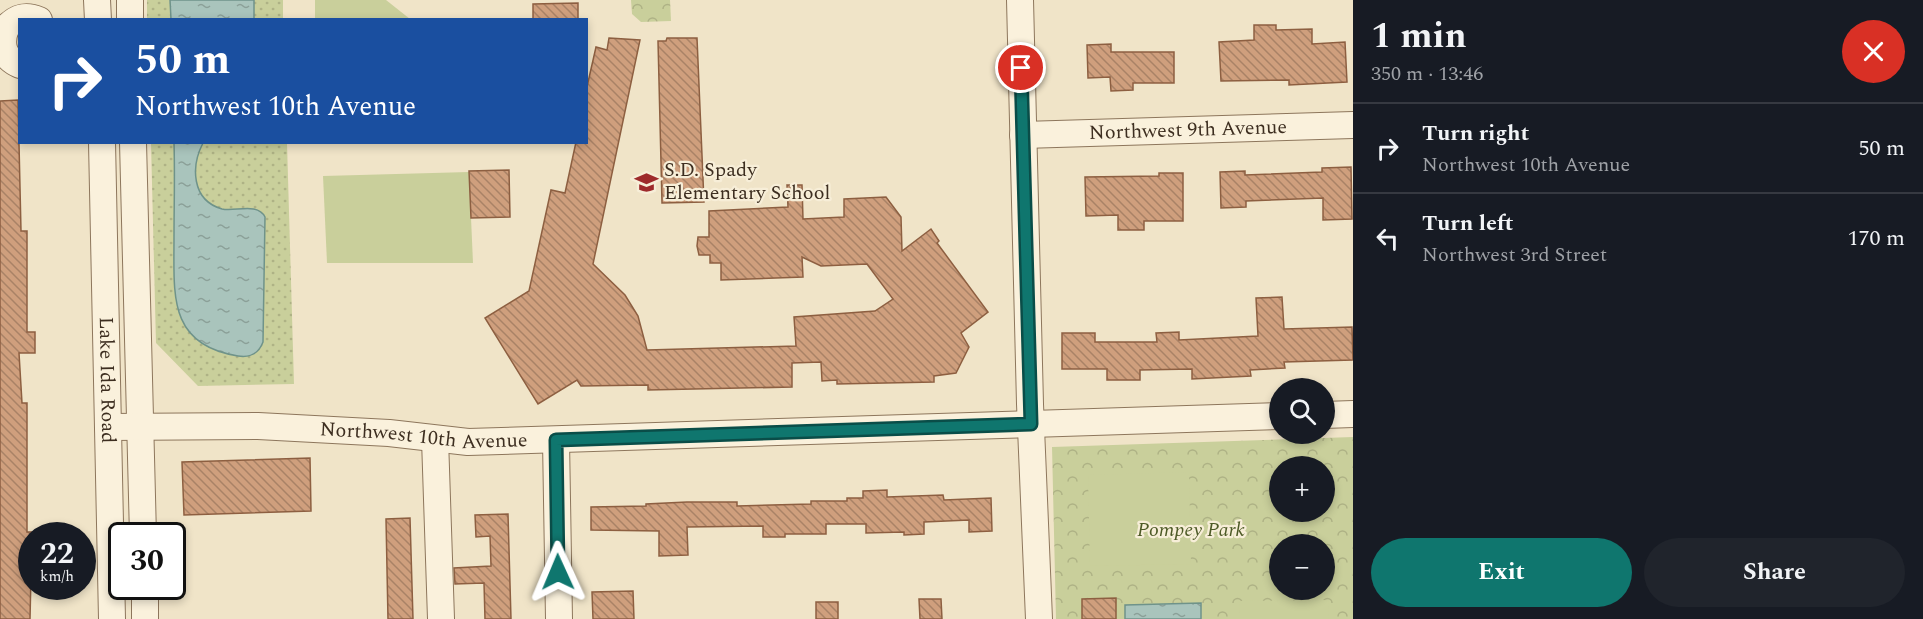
<!DOCTYPE html>
<meta charset="utf-8">
<style>
body{margin:0;font-family:Spectral,serif;background:#20242c;color:#f1f3f6;height:100vh;display:flex;flex-direction:column;font-size:22px;white-space:nowrap}
*{box-sizing:border-box;margin:0}
p{font-size:20px;color:#9ea1a6}
.icon{flex:none;width:33px;height:33px;fill:none;stroke:currentColor;stroke-width:2;stroke-linecap:round;stroke-linejoin:round}
.map{position:relative;flex:1;overflow:hidden}
.panel{display:flex;flex-direction:column;background:#171b24;width:570px}
.panel>*{flex:none}
.guide{position:absolute;left:18px;top:18px;width:570px;height:126px;border-radius:0px;box-shadow:0 3px 9px #0003;background:#1a4fa0;color:#fff;overflow:hidden}
.buttons{position:absolute;left:1269px;top:378px;display:grid;gap:12px}
.buttons a{display:grid;place-items:center;width:66px;height:66px;border-radius:50%;background:#171b24;box-shadow:0 3px 9px #0003;font-size:30px}
.speed{position:absolute;left:18px;top:522px;display:flex;gap:12px;font-size:30px;font-weight:700;text-align:center}
.speed>*{display:grid;place-content:center;width:78px;height:78px;border-radius:50%;background:#171b24;box-shadow:0 3px 9px #0003;line-height:1}
.speed small{font-size:15px;font-weight:400}
.speed .limit{border:3px solid #111;border-radius:9px;background:#fff;color:#111}
.pin{position:absolute;display:grid;place-items:center;width:51px;height:51px;color:#fff;margin:-26px;border:3px solid #fff;border-radius:50%;box-shadow:0 2px 6px #0007}
.me{position:absolute;width:66px;margin:-33px;rotate:359deg;stroke-linejoin:round;filter:drop-shadow(0 0 4px #0008)}
.turn{display:flex;align-items:center;gap:21px;height:126px;padding:0 18px;font-size:27px}
.turn .icon{width:78px;height:78px;stroke-width:2.5}
.turn b{display:block;font-size:42px;line-height:51px}
.round{display:grid;place-items:center;flex:none;width:63px;height:63px;border-radius:32px;background:#20242c}
.headline{display:flex;align-items:center;justify-content:space-between;height:102px;padding:0 18px}
h1{font-size:36px;font-weight:700;line-height:45px}
.primary-button{display:flex;gap:12px;margin-top:auto;padding:12px 18px}
.primary-button a{flex:1;height:69px;border-radius:36px;background:#0f766e;color:#fff;font-size:24px;font-weight:700;line-height:69px;text-align:center}
.primary-button a+a{background:#20242c;color:#f1f3f6}
ul{padding:0;list-style:none}
li{display:flex;align-items:center;gap:18px;height:90px;padding:0 18px;border-top:2px solid #363941}
li div{flex:1}
li b{display:block;font-size:22px}
li em{font-style:normal}
main{display:flex;flex:1;min-height:0}
.map>svg:first-child{display:block}
.grass{fill:url(#grass-dots)}
.park{fill:url(#park-crowns);fill-rule:evenodd}
.pitch{fill:#c9cf9b}
.water{fill:url(#water-ripples);stroke:#6f938a;stroke-width:1.5}
.building{fill:url(#building-back-hatch);stroke:#8d5f41;stroke-width:1.5}
.lines{fill:none;stroke-linecap:round;stroke-linejoin:round}
.minor-casing{stroke:#8d765c;stroke-width:28}
.minor{stroke:#faf1dc;stroke-width:26}
.route-casing{stroke:#0a4d48;stroke-width:15}
.route{stroke:#0f766e;stroke-width:10}
.labels{text-anchor:middle;dominant-baseline:central;stroke-width:4.5;stroke-linejoin:round;paint-order:stroke}
.street-label{font-size:20px;fill:#3d2e20;stroke:#f7eed8}
.poi-label{font-size:20px;fill:#3d2e20;stroke:#f7eed8;text-anchor:start}
.park-label{font-size:20px;font-style:italic;fill:#4d5a26;stroke:#f7eed8}
</style>
<main>
<div class="map">
<svg width="1353" height="619" viewBox="0 0 1353 619">
<defs>
<pattern id="grass-dots" width="8" height="8" patternUnits="userSpaceOnUse" patternTransform="scale(1.5)"><rect width="8" height="8" fill="#c9cf9b"/><path d="M2 2h.1M6 6h.1" fill="none" stroke="#aeb285" stroke-width="1.8" stroke-linecap="round"/></pattern>
<pattern id="park-crowns" width="20" height="18" patternUnits="userSpaceOnUse" patternTransform="scale(1.5)"><rect width="20" height="18" fill="#c9cf9b"/><path d="M2 6a3 3 0 1 1 6 0M12 15a3 3 0 1 1 6 0" fill="none" stroke="#aeb285"/></pattern>
<pattern id="water-ripples" width="26" height="14" patternUnits="userSpaceOnUse" patternTransform="scale(1.5)"><rect width="26" height="14" fill="#a9c4bc"/><path d="M2 4q2-2 4 0t4 0M15 11q2-2 4 0t4 0" fill="none" stroke="#8ba098"/></pattern>
<pattern id="building-back-hatch" width="6" height="6" patternUnits="userSpaceOnUse" patternTransform="scale(1.5)"><rect width="6" height="6" fill="#cf9f7d"/><path d="M-1 5l2 2M0 0l6 6M5-1l2 2" fill="none" stroke="#a98266"/></pattern>
</defs>
<rect width="100%" height="100%" fill="#f0e4c8"/>
<g class="grass">
<rect x="147" y="0" width="136" height="19"/>
<path d="M151,143h136l7,241 -96,2 -42,-43z"/>
</g>
<g class="park">
<path d="M631,0h39l1,21 -30,1 -9,-8z"/>
<path d="M1353,437v182h-297l-4,-172zM1280,466h44v46h-44zM1280,544h44v46h-44z"/>
</g>
<g class="pitch">
<path d="M315,0h71l24,19h-95z"/>
<path d="M469,172l4,91h-146l-4,-87z"/>
<path d="M1189,472l2,92 -101,2 -2,-91z"/>
<path d="M1328,600l1,19h-89l-1,-18z"/>
</g>
<g class="water">
<path d="M170,0h84v19h-83z"/>
<path d="M174,143h29c-12,23 -12,57 19,66 13,3 35,-7 43,8l-2,125c-4,11 -13,16 -25,14 -70,-11 -64,-61 -64,-117 0,-32 1,-64 0,-96z"/>
<path d="M1201,603v16h-76v-14z"/>
</g>
<g class="building">
<path d="M578,3v17h-45v-16z"/>
<path d="M1254,25h22v5l36,-1v15l33,-2 2,40 -58,3v-5l-68,1 -2,-39 35,-2z"/>
<path d="M609,38l31,2 -47,224 32,31 13,21 9,34 149,-4 -2,-29 81,-6 18,-12 -26,-35 -46,2 -19,-9 1,20 -82,3v-17h-11v-8h-11l-2,-9 1,-9h11v-26l79,-4 -1,-22h15l1,34 41,-2v-18l42,-2 15,20 1,34 29,-22 8,12 -2,2 51,69 -27,21 8,14 -13,26 -22,3v6l-97,2v-4l-15,1 -1,-19 -29,1v24l-144,3v-5l-67,1 -4,-6 -39,24 -53,-86 44,-27 22,-101 14,3 11,-51h10v-51l10,-44 11,3z"/>
<path d="M667,38h30l7,164 -42,1 -4,-162h8z"/>
<path d="M1111,44v8h63v31h-41v7l-22,1 -1,-14 -22,1 -1,-33z"/>
<path d="M18,100l3,131h6v101h8v21h-16l3,50h5v129h5l-2,87h-30v-518z"/>
<path d="M1351,167l1,52 -29,1v-22l-77,3v6l-25,1 -1,-36 25,-1v4l77,-3v-4z"/>
<path d="M509,170l1,47 -39,1 -2,-47z"/>
<path d="M1159,173h24v48h-39v9h-26v-15l-32,1 -1,-39 74,-1z"/>
<path d="M1282,297l2,32 68,-2 1,33 -69,2 1,6 -35,2 1,6 -59,3v-10l-52,1v10h-33v-11h-45v-36h33v9h62l-1,-9 23,-1v8l79,-4 -2,-38z"/>
<path d="M310,458l1,53 -127,4 -2,-53z"/>
<path d="M887,490v7l56,-2 1,5 47,-2 1,33 -23,1v-12l-45,2v12l-20,1v-3l-38,1v-9h-40v10h-41v3h-22v-11l-76,1 1,28 -29,1v-25l-68,-1v-23l55,-1v-2l41,-2h50v4l74,-2v-3h36v-3h16v-7z"/>
<path d="M508,514l3,105h-26l-1,-36 -29,1 -1,-16 37,-2 -1,-30 -14,1 -1,-22z"/>
<path d="M410,518l3,101h-25l-2,-100z"/>
<path d="M633,591l1,28h-41l-1,-27z"/>
<path d="M1116,598v21h-34v-20z"/>
<path d="M919,599h22l1,20h-22z"/>
<rect x="816" y="602" width="22" height="17"/>
</g>
<g class="lines">
<defs>
<g id="minor">
<path d="M97,0l1,20"/>
<path d="M130,0v20"/>
<path d="M1020,0l10,404 9,215"/>
<path d="M20,65c-17,-7 -20,-21 -14,-37 10,-11 19,-14 33,-8"/>
<path id="s1" d="M1023,135l330,-10"/>
<path id="s2" d="M102,142l10,477"/>
<path d="M133,142l10,394"/>
<path d="M1324,415l29,-1"/>
<path id="s3" d="M108,427l150,-1 131,7 79,9 812,-26"/>
<path d="M435,439l6,180"/>
<path d="M556,440l3,179"/>
<path d="M145,586v33"/>
</g>
</defs>
<use href="#minor" class="minor-casing"/>
<use href="#minor" class="minor"/>
</g>
<g class="lines">
<defs>
<path id="route" d="M558,572l-2,-132 475,-16 -10,-356"/>
</defs>
<use href="#route" class="route-casing"/>
<use href="#route" class="route"/>
</g>
<defs>
<symbol id="school-bare" viewBox="-9 -9 18 18"><path d="M0-5L7-2L0 1L-7-2ZM-4 1L0 2.5L4 1V4Q0 6-4 4Z" fill="#9e2a2b" stroke="#f7eed8" stroke-width="2.5" paint-order="stroke"/></symbol>
</defs>
<g fill-rule="evenodd">
<use href="#school-bare" x="630" y="166" width="33" height="33"/>
</g>
<g class="labels">
<g class="street-label">
<text stroke="none"><textPath href="#s1" startOffset="165">Northwest 9th Avenue</textPath></text>
<text stroke="none"><textPath href="#s2" startOffset="238">Lake Ida Road</textPath></text>
<text stroke="none"><textPath href="#s3" startOffset="316">Northwest 10th Avenue</textPath></text>
</g>
<g class="poi-label">
<text x="664" y="170">S.D. Spady<tspan x="664" dy="23">Elementary School</tspan></text>
</g>
<g class="park-label">
<text x="1191" y="530">Pompey Park</text>
</g>
</g>
</svg>
<div class="buttons">
<a><svg class="icon" aria-label="search" viewBox="0 0 24 24"><circle cx="10" cy="10" r="6"/><path d="M15 15l6 6"/></svg></a>
<a>+</a>
<a>−</a>
</div>
<div class="speed"><div>22<small>km/h</small></div><div class="limit">30</div></div>
<div class="pin" style="left:1021px;top:68px;background:#d93025"><svg class="icon" aria-label="arrive" viewBox="0 0 24 24"><path d="M6 21V4h12l-3 4 3 4H6"/></svg></div>
<svg class="me" style="left:558px;top:572px" viewBox="-20 -20 40 40"><path d="M0-17L14 15 0 8-14 15z" fill="#0f766e" stroke="#fff" stroke-width="4"/></svg>
<div class="guide">
<div class="turn"><svg class="icon" aria-label="right" viewBox="0 0 24 24"><path d="M7 20v-9h11M14 6l5 5-5 5"/></svg><div><b>50 m</b>Northwest 10th Avenue</div></div>
</div>
</div>
<section class="panel">
<div class="headline"><div><h1>1 min</h1><p>350 m · 13:46</p></div><a class="round" style="background:#d93025;color:#fff"><svg class="icon" aria-label="close" viewBox="0 0 24 24"><path d="M6 6l12 12M18 6L6 18"/></svg></a></div>
<ul>
<li><svg class="icon" aria-label="right" viewBox="0 0 24 24"><path d="M7 20v-9h11M14 6l5 5-5 5"/></svg><div><b>Turn right</b><p>Northwest 10th Avenue</p></div><em>50 m</em></li>
<li><svg class="icon" aria-label="left" viewBox="0 0 24 24"><path d="M17 20v-9H6M10 6l-5 5 5 5"/></svg><div><b>Turn left</b><p>Northwest 3rd Street</p></div><em>170 m</em></li>
</ul>
<div class="primary-button"><a>Exit</a><a>Share</a></div>
</section>
</main>
